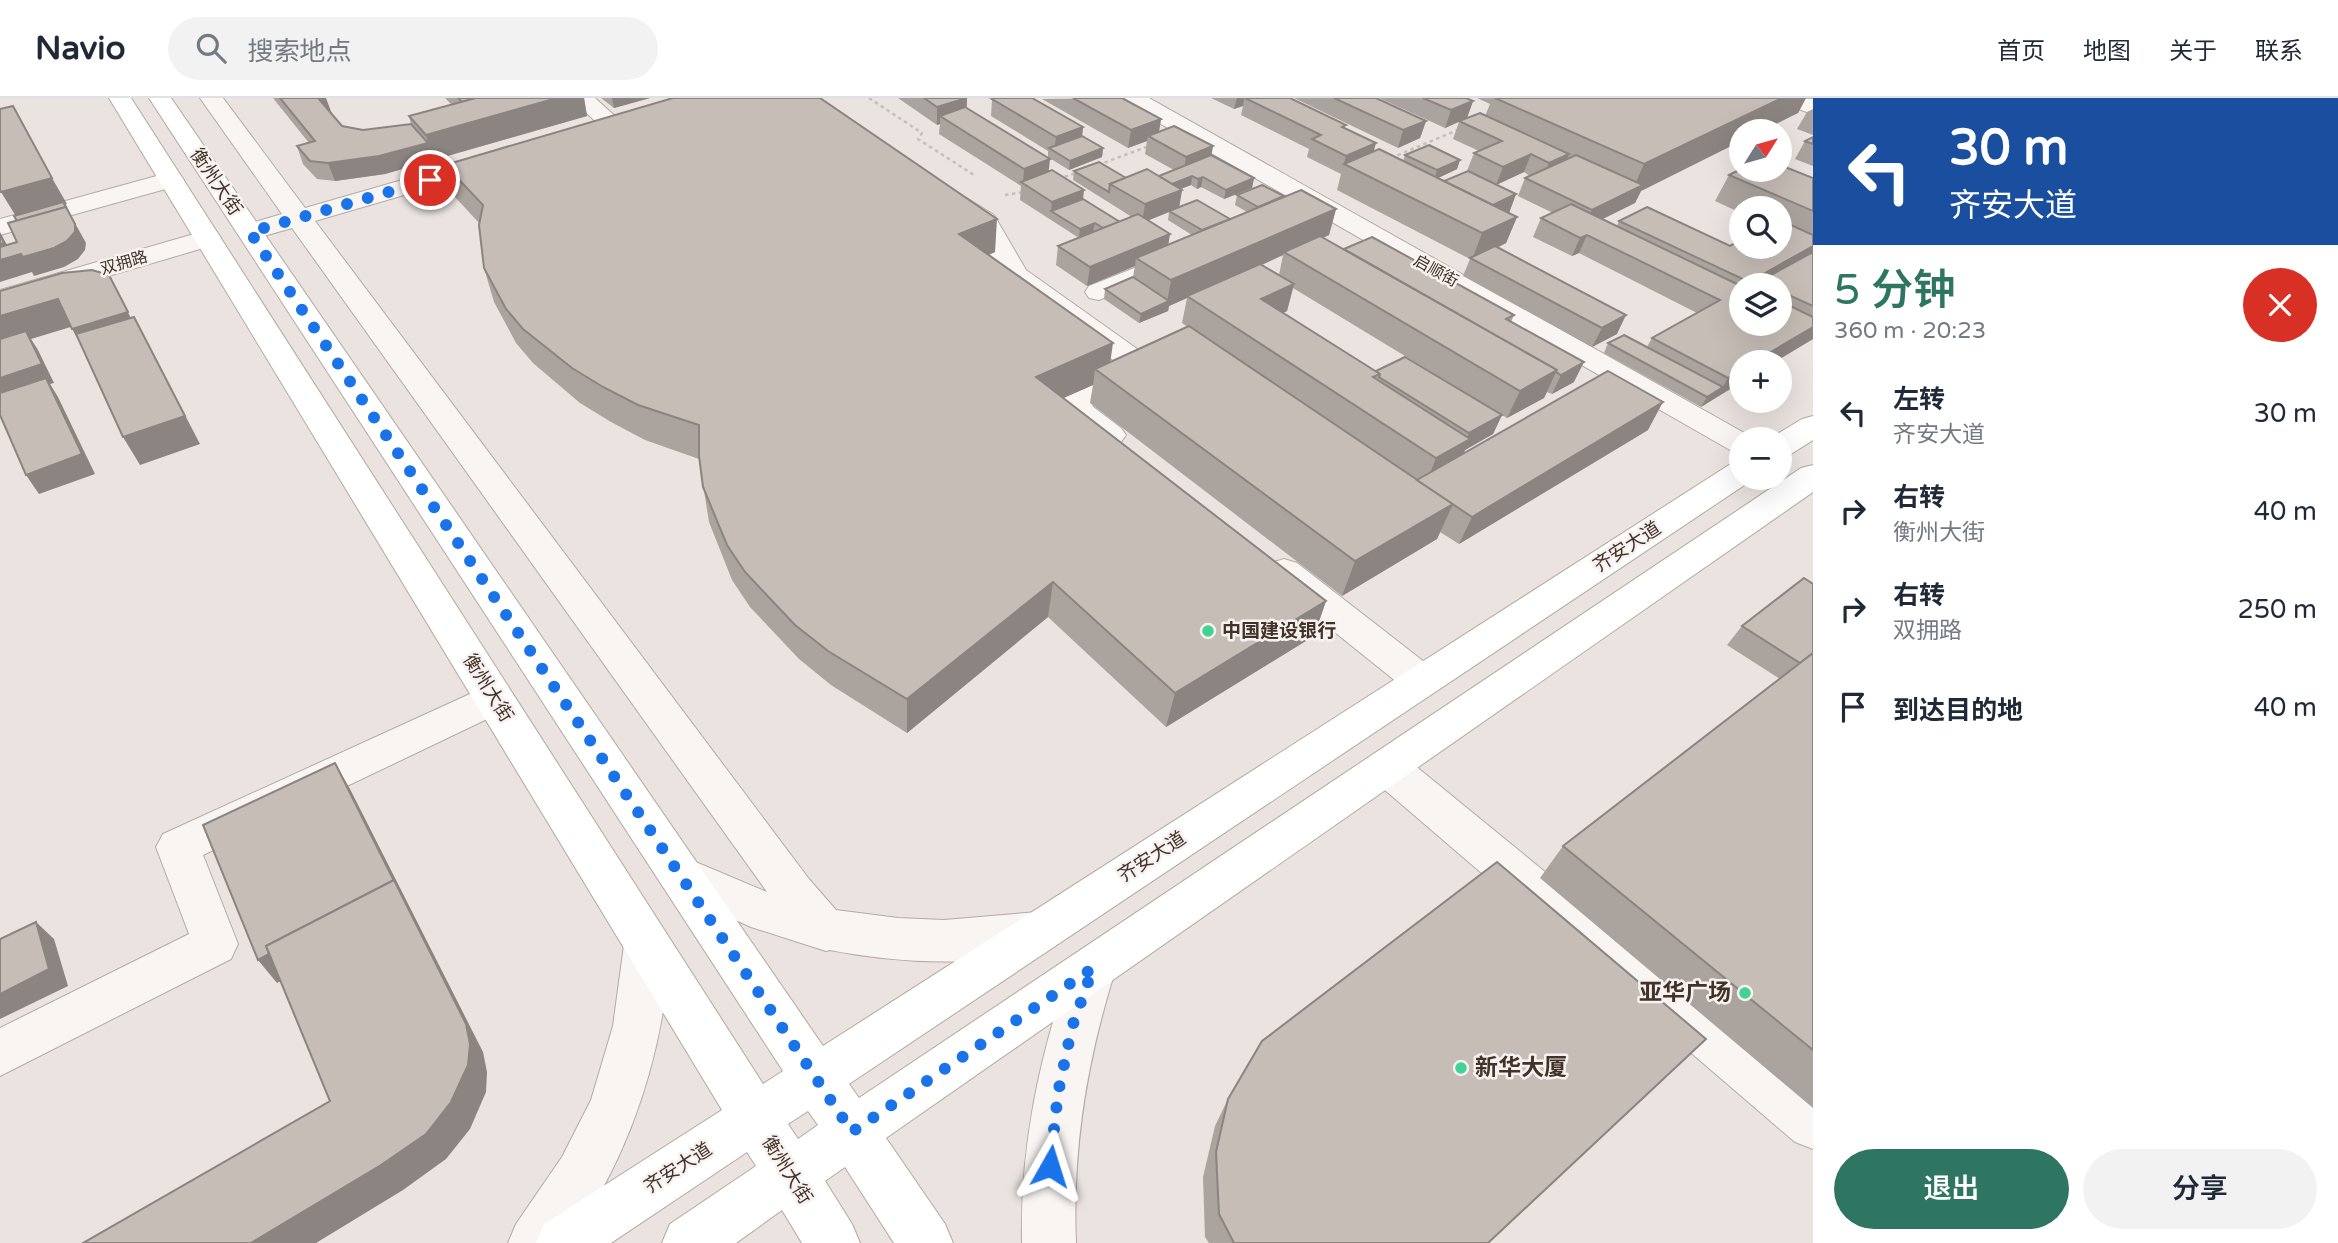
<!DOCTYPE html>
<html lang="zh">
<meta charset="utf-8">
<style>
body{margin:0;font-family:"Varela Round","Noto Sans SC",sans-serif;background:#f2f2f3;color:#1f2937;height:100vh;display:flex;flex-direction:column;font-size:26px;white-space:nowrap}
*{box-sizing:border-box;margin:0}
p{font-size:23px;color:#747a83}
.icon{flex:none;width:38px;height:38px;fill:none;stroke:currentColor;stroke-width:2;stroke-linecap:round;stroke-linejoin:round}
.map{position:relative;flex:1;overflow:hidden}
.details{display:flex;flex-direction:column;background:#fff;width:525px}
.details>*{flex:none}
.banner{background:#1a4fa0;color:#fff;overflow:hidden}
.needle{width:46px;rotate:53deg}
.fabs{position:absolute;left:1729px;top:21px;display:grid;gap:14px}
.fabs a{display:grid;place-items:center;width:63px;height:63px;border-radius:50%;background:#fff;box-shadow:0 7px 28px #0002;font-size:35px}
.pin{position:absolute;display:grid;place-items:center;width:60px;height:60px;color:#fff;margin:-30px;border:4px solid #fff;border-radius:50%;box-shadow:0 2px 7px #0007}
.me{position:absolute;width:77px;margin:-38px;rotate:6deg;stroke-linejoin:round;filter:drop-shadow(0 0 5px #0008)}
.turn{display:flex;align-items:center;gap:24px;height:147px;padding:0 21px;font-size:32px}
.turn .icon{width:91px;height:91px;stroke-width:2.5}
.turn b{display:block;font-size:49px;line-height:60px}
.round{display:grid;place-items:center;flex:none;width:74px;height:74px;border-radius:37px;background:#f2f2f3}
.summary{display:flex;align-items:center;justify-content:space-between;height:119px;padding:0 21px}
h1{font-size:42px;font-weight:600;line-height:52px;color:#2e7562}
.action{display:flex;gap:14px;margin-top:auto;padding:14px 21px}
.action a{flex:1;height:80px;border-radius:42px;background:#2e7562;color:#fff;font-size:28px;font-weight:600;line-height:80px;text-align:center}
.action a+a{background:#f2f2f3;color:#1f2937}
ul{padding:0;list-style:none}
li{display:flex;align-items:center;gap:21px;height:98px;padding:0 21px}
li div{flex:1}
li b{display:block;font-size:26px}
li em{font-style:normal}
header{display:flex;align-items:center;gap:42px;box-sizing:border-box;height:98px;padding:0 35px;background:#fff;border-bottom:2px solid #e0e1e3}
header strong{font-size:33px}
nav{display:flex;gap:38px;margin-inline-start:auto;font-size:24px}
.search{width:490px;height:63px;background:#f2f2f3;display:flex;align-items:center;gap:18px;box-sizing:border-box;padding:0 24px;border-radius:38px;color:#747a83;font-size:26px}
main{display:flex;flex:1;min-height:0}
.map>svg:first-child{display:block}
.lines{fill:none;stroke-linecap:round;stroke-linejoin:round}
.minor-casing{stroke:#b4aaa5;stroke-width:2}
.major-casing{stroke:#b6a79f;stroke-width:2}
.path{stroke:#c5beba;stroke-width:2.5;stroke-dasharray:3.5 3.5;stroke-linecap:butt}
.minor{fill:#f8f5f3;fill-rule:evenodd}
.major{fill:#fff;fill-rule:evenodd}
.wall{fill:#aba39d;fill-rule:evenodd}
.shaded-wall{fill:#8b8480}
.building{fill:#c7bdb7;stroke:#8b8480;stroke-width:2}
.route{stroke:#1a73e8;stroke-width:12;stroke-dasharray:0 21.6}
.poi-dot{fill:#41d296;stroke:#f7f2f0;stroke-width:2.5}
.labels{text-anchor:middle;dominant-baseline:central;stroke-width:5;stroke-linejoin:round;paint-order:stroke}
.far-street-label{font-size:16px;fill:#423228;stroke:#f7f2f0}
.street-label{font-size:19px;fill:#423228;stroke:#f7f2f0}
.poi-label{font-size:19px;font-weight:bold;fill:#423228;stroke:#f7f2f0;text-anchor:start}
.near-poi-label{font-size:23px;font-weight:bold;fill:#423228;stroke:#f7f2f0;text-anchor:end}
</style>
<header>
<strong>Navio</strong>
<div class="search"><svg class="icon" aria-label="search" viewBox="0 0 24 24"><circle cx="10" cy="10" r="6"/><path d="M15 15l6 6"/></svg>搜索地点</div>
<nav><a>首页</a><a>地图</a><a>关于</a><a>联系</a></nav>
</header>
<main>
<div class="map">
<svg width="1813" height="1145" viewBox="0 0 1813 1145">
<rect width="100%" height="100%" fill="#eae3e0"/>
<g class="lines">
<defs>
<g id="minor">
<path d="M200,0h23l82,110 184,-53 9,-2 9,2 3,5 -3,5 -192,56 494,658 27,31 62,8 46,2 94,-8 16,6 7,14 -7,14c-61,23 -160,17 -224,4l-4,1 -75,-24 -88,-40 -6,-13 6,-13 16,-6 88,37 -475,-664 -42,12 -9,-2 -4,-6 4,-6 41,-12z"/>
<path d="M570,0h25l31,28 -4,5h-16z"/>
<path d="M1121,0h28l606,341h-14v14l-11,-3 -606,-347z"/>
<path d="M1777,0l36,1v15l-33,-11z"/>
<path d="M171,74l9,3 4,5 -4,5 -180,50v-16z"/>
<path d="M959,98l9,3 26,16 32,55 131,93 4,6 -4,6 -65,31 29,22 5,7 -5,7c-25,7 -43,-16 -62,-31l-5,-7 5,-7 65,-29 -119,-87 -31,-55 -28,-22 4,-5z"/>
<path d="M208,132l9,2 4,6 -4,6 -217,64v-18z"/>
<path d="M1152,163l10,2 4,6 -4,6 -63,25 -10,-2 -4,-6 4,-6z"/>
<path d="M1284,461l13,4 139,108 5,10 -5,10 -14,5 -14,-5 -137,-110 -5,-9 5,-9z"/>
<path d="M494,585l14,4 6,11 -6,11 -305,146 35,89 -7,15 -231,117v-48l189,-94 -33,-87 7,-13z"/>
<path d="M1387,652l15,5 411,336v58l-18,-7 -423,-363 -6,-12 6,-12z"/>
<path d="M647,826l16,6c10,22 6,46 2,69 -13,87 -45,173 -97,244h-60l8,-19 46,-67 29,-57 22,-74 11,-81 7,-15z"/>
<path d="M1093,849l16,6 7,15c-29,91 -44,180 -40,275h-54c-2,-96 17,-185 48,-275l7,-15z"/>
</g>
<g id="major">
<path d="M109,0h22l632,986 20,-13 -634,-973h22l652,948 906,-581 12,-3v16h14l-906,606 10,14 942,-630 12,-3v27l-927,646 59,86 8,19h-59l-49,-76 -20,14 27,43 8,19h-58l-20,-33 -46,33h-74l8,-19 86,-58 -9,-14 -136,91h-75l8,-19 178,-114zM808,1013l10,14 -20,14 -10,-15z"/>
<path d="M1813,318v24l-22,14 -11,3v-18h-11l33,-20z"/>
</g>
</defs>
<use href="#minor" class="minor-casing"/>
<use href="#major" class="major-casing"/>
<g class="path">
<path d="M869,0l53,35 -4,6 56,36"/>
<path d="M1391,60l69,-29"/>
<path d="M1098,67l51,-19"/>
<path d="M1058,81l18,-6"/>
<path d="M1005,97l19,-3"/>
</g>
<use href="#minor" class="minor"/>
<use href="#major" class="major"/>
</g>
<g class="wall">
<path d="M273,0h7l52,16 10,12 21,4 48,-6 -2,-8 43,-11 -7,-7h139l3,18 -202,58 -50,7 -18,-2 -14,-15 -6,-18 12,-3z"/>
<path d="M601,0h49l-36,10z"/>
<path d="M898,0h69v10l116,91 37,23 12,-5 -59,-37 1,-9 52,7 33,-2 15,-6 -29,-16 2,-13 -19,7 -86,-49 80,-1 39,21 -2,13 52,23 43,23 -2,10 -28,11 -23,-12 -4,2 -6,-4 -10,4 1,1 -3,17 51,12 17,-7 -12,-7 2,-10 47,1 52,13 -7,26 -6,3 21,11 170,66 -3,7 63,60 -22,12 -5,-2 -3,6 -37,20 -214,-130 -6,23 -4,2 93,58 126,44 -9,19 -28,16 -1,3 184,-23 -189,114 -19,-12 -3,7 -95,57 -252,-193 3,-18 -30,13 263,203 -12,35 -148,91 -118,-110 -141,116 -76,-48 -32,-26 -49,-52 -18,-27 -23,-58 -10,-63 -54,-19 -34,-18 -31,-19 -47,-40 -17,-20 -22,-41 -10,-34 -4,-44 -25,-27 -10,-32 550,87 -6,3 121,107 78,-35 -6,-4 5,-25 -18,8 -1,5 -29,12 -35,-24 1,-10 28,-12 2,-11 -48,20 -31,-21 2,-19 21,-8 -59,-38 1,-14 -82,-52 1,-10 -3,1zM1169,114l-1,8 24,15 -24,10 -20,-25zM1283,157l-4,20 -17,-10z"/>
<path d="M988,0h44l51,29 -1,9 21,12 -1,9 -33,13 -21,-13v-6l-57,-35 1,-16z"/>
<path d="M1211,0h79l55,30 29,23 29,10 2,-6 55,5 -3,9 -19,9 6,3 23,-10 7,-18 5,-2 -26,-12 6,-17 -14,6 -66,-30h87l7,3 -6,17 18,-2 5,-12 -13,-6h329l-8,15 -57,18v10l-100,50 -6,12 -32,16 14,7 2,-5 111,25 50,1v-39h-39v5l-26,-12 14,-26 84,3v161l-112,68 -97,-54 4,-10 39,4 5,-9 45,-25 -118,-60 -7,3 -39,-19 8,-19 12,-5 -35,-17 7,-18 5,-2 -6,-4 -28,13 20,9 -7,19 8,4 -11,26 -9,5 120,86 -25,13 -129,-71 7,-17 -133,-69 4,-16 -34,-17 2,-8 -68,-34 2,-9 -9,3zM1741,187h39v39z"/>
<path d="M1294,0h82l50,23 -6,17 -22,10z"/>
<path d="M1813,11v26l-16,-6 10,-17z"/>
<path d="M1813,39v29l-18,-7 10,-18z"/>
<path d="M1813,486v524l-273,-230 23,-32 217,-167 -53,-34 15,-19z"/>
<path d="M1228,1001l260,144h-279l-4,-6 -2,-60 12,-51z"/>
</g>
<g class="shaded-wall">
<path d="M318,0h8l6,16z"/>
<path d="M557,0h27l3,18 -154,44 -7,-25z"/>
<path d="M612,0h38l-36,10z"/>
<path d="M967,0l-1,18h-26v8l-3,1v-18z"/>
<path d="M1237,0h7l-1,8 -9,3z"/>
<path d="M1782,0h24l-8,15 -36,18h-21v10l-100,50 -6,12 -51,25 8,-18 40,-19 12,-27z"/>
<path d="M1473,3l-6,17 -22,10 6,-18z"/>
<path d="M1161,21l-3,18 -10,-1 -1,5 -19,7 3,-18z"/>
<path d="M1426,23l-6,17 -22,10 5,-18z"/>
<path d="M1083,29l-2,18 -27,6 2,-14z"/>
<path d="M428,45l5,17 -48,14 -50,7 -7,-18z"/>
<path d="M1376,45l-5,18 -27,3 -3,10 5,-18z"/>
<path d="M1213,48l-3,18 -27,11 3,-18z"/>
<path d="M1103,50l-1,9 -33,13 1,-9z"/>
<path d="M1531,56l-7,18 -28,13 7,-18z"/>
<path d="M1569,56l-8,18 -20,9 8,-18z"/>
<path d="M1050,61l-2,19 -25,5 1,-14z"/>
<path d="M1460,62l-3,9 -23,11 3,-10z"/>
<path d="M1192,78l-1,9 -21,8 2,-9z"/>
<path d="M1203,79l-2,10 -4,2 1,-10z"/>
<path d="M52,80l15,26 -50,14 -16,-26z"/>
<path d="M1254,80l-2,10 -28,11 2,-9z"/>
<path d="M1084,92l-2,18 -31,3 1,-9z"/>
<path d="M1182,92l-3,18 -37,15 3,-19z"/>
<path d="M1516,96l-7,19 -19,-6z"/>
<path d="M66,109l20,36 -1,7 -7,9 -14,8 -30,9 -2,-4 -32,10v-50l13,24z"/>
<path d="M1336,111l-7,26 -42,19 -3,-2 -1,3 -94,42 -2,-1v2l-18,8 -1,5 -29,12 2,-9 26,-11 4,-23z"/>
<path d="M1517,119l-11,26 -34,17 10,-27z"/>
<path d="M997,121l-2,33 -37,15 1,-33z"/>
<path d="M1095,125l-2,9 -14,6 1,-9z"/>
<path d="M1170,136l-3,19 -31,5 -1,8 -48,20 3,-19z"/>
<path d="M1587,137l-8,18 -7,3 8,-18z"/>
<path d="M1813,148v13l-53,22 -2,4h-11l2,-3z"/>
<path d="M109,177l33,65 -54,17 -16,-28z"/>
<path d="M1294,186l-7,27 -33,15 7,-27z"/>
<path d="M58,201l16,27 -43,13 7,11 16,33 -4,1 8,13 37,77 -56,20 -13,-19 -26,-77v-82z"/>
<path d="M1626,217l-9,19 -25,13 10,-19z"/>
<path d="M134,219l66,127 -60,21 -17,-28z"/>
<path d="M1813,229v12l-39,23h-20z"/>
<path d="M1113,245l-5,35 -13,-9 -2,16 -61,27 4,-35z"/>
<path d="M1584,264l-10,20 -22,12 9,-19z"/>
<path d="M1557,272l-13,28 -37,20 13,-27z"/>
<path d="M1741,272v12l-24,15 11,-19z"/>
<path d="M1723,289l-6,10 -16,10 6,-10z"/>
<path d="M1663,304l-15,28 -189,114 13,-27z"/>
<path d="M1502,317l-9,19 -28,16 -7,16 -33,20 11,-28 30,-17 3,-8z"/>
<path d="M1453,406l-16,35 -95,57 13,-35z"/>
<path d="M1053,484l-5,35 -141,116v-34z"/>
<path d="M1326,503l-12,35 -148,91 9,-34z"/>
<path d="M335,665l15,26 133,263 4,20 -1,20 -16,37 -24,30 -43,31 -87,53h-65l130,-78 29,-252 -133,70 -19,-23z"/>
<path d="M36,824l18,17 14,47 -68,33v-25z"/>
</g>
<g class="building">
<path d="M280,0h39h-1l24,28 21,4 48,-6 17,19 -49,13 -51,7 -18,-2 -13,-15 18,-5z"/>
<path d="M458,0h18l-14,4z"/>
<path d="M476,0h81l-131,37 -17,-19z"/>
<path d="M673,0h147l177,121 -38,15 154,109 -77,34 290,224 -151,92 -122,-111 -146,117 -79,-48 -33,-26 -50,-53 -18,-27 -24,-58 -4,-31v-31l-61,-20 -35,-18 -31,-19 -49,-39 -17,-20 -22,-41 -5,-43 4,-20 -38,-40z"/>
<path d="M924,0h43l-30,9z"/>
<path d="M993,0h39l51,29 -27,10 -64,-38z"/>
<path d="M1073,0h49l39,21 -30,11z"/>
<path d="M1245,0h45l56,27 -4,2 34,16 -30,13 -34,-17 9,-4z"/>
<path d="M1334,0h42l50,23 -23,9z"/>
<path d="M1423,0h43l7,3 -22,9z"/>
<path d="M1495,0h287l-138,66z"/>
<path d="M13,8l39,72 -51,14 -1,-2v-81z"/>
<path d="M965,9l85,52 -26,10 -84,-53z"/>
<path d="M1480,15l89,41 -20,9 -18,-9 -28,13 -29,-14 28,-12 -43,-20z"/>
<path d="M1174,28l39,20 -27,11 -38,-21z"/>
<path d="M1082,38l21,12 -33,13 -21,-13z"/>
<path d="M1813,39v7l-8,-3z"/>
<path d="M1429,47l31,15 -23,10 -32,-15z"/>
<path d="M1379,51l138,68 -35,16 -138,-69z"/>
<path d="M1211,57l43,23 -28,12 -23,-13 -5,2 -6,-3 -20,8 -13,-8z"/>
<path d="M1576,57l67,30 -51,25 -67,-32z"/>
<path d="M1099,64l27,16 -16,6 -1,8 -35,-21z"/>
<path d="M1780,67l33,13v33l-84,-36 12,-6 39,1z"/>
<path d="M1147,71l35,21 -37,14 -35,-20z"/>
<path d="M1052,72l32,20 -32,12 -31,-20z"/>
<path d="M1468,73l48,23 -23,11 -49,-24z"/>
<path d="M1262,87l22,11 -26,11 -21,-12z"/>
<path d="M1301,92l35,19 -165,71 -35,-22z"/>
<path d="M1083,101l37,23 -17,6 -8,-5 -15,6 -29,-18z"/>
<path d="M1197,102l33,19 -28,11 -33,-19z"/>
<path d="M63,104l3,5 -49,14 -3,-5z"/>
<path d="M1571,106l170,82v38h39v-23l33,16v10l-59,35h-13v8l-13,8 -76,-40 68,-38 -133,-65 -7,3 -39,-20z"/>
<path d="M66,109l9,17v8l-8,9 -13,7 -31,9 -2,-3 -21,6v-13l17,-5 -9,-19z"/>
<path d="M1647,109l83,39 11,-6v7h39v-27l33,15v11l-64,36 -130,-61z"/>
<path d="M1138,116l32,20 -80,33 -32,-21z"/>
<path d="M0,137l4,8 -4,1z"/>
<path d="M1320,138l237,134 -37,21 -236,-139z"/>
<path d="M1372,139l142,78 -8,4 78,43 -23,13 -5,-3 1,-2 -213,-121z"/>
<path d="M1495,148l131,69 -24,13 -132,-70z"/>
<path d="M1813,154v54l-33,-15v-6h-12l-8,-4z"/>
<path d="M1260,166l34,20 -33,15 119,75 -7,3 97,62 -34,19 -249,-162z"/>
<path d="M92,172l17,5 19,37 -56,17 -14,-30 -58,17v-25l62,-18z"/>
<path d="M1133,179l36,24 -28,13 -36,-25z"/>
<path d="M134,219l51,99 -62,21 -47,-103z"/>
<path d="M1189,228l264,178 -98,57 -260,-192z"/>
<path d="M26,233l16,33 -42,14v-39z"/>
<path d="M1624,237l99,52 -16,10 -99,-54z"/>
<path d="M1405,259l97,58 -33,18 -90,-56 1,-3 -4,-3z"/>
<path d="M1608,273l55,31 -191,115 -55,-37z"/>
<path d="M46,280l36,76 -56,21 -26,-60v-22z"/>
<path d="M1804,480l9,6v69l-13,10 -58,-37z"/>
<path d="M1813,555v397l-250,-204z"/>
<path d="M335,665l62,124 -3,-7 -128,66 3,8 -11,6 -55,-135z"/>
<path d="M1497,764l209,177 -218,204h-254l-15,-29 -3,-62 12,-53 34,-58z"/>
<path d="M394,782l72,144 4,20 -2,21 -17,37 -25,32 -45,31 -130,78h-168l247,-142 -64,-155z"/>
<path d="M36,824l13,47 -49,25v-55z"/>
</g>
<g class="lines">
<path class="route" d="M430,82l-180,52 602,900 241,-164 -21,59 -14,66 -8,73"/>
</g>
<g class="poi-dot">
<circle cx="1208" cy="533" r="7"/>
<circle cx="1745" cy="895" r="7"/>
<circle cx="1461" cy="970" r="7"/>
</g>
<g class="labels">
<g class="far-street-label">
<text transform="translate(124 165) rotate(-16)">双拥路</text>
<text transform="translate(1436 173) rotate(29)">启顺街</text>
</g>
<g class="street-label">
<text transform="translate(216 84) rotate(56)">衡州大街</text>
<text transform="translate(1627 449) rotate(-33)">齐安大道</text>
<text transform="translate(488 590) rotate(58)">衡州大街</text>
<text transform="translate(1152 759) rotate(-33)">齐安大道</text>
<text transform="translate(678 1070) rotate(-33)">齐安大道</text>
<text transform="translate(787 1072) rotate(58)">衡州大街</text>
</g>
<g class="poi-label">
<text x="1222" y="533">中国建设银行</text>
</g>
<g class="near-poi-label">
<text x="1731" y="895">亚华广场</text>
<text x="1475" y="970" text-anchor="start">新华大厦</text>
</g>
</g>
</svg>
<div class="fabs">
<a><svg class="needle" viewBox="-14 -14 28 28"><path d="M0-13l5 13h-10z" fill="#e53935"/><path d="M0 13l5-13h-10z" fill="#747a83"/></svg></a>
<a><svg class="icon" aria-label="search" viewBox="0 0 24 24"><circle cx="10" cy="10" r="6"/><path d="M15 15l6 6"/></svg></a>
<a><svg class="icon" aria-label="layers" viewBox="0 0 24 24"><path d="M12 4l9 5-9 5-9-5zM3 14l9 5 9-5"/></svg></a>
<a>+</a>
<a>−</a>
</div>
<div class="pin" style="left:430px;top:82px;background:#d93025"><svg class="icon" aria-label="arrive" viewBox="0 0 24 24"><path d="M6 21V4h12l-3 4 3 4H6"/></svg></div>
<svg class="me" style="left:1050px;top:1068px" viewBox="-20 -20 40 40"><path d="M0-17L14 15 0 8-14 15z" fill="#1a73e8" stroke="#fff" stroke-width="4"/></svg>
</div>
<section class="details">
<div class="banner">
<div class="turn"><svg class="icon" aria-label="left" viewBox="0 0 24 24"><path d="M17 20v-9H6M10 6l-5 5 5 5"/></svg><div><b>30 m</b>齐安大道</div></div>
</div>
<div class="summary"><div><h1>5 分钟</h1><p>360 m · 20:23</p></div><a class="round" style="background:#d93025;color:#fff"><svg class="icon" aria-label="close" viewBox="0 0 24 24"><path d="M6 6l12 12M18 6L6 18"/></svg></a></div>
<ul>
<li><svg class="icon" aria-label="left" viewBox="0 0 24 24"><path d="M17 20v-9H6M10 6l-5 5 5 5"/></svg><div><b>左转</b><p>齐安大道</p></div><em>30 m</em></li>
<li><svg class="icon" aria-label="right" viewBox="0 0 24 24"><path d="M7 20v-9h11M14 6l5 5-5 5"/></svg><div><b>右转</b><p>衡州大街</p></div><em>40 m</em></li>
<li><svg class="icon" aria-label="right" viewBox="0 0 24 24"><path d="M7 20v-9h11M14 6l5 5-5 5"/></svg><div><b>右转</b><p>双拥路</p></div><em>250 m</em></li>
<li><svg class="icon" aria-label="arrive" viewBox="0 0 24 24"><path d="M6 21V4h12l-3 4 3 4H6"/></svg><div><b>到达目的地</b></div><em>40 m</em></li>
</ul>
<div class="action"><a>退出</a><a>分享</a></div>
</section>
</main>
